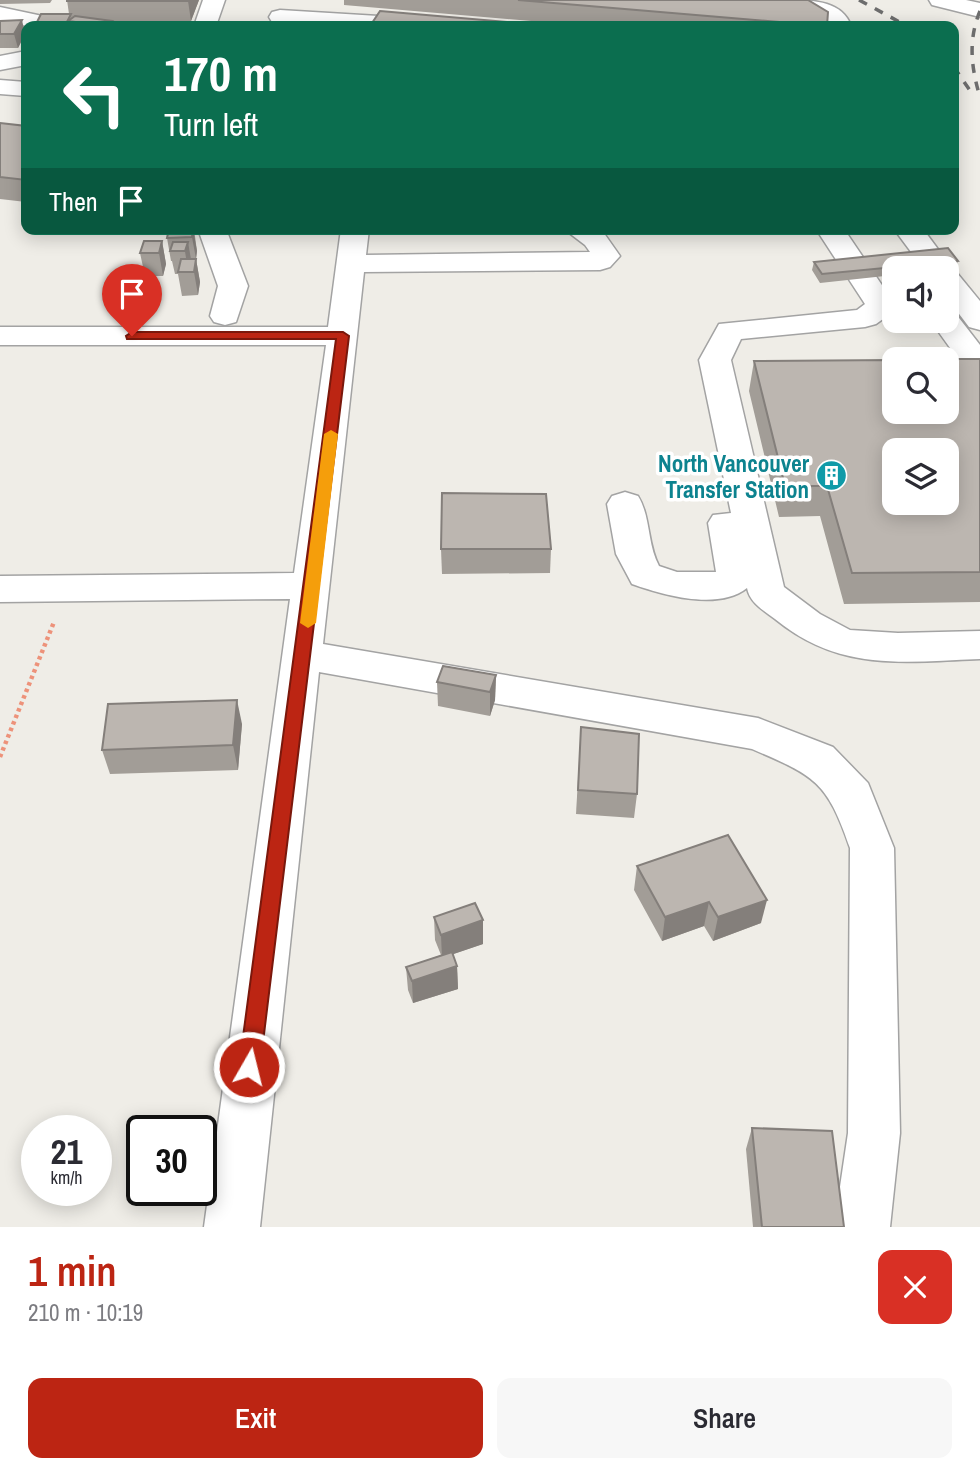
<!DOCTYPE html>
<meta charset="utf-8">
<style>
body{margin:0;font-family:"Archivo Narrow",sans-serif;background:#f7f7f7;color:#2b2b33;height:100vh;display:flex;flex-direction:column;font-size:26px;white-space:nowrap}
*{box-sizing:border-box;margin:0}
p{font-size:23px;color:#7c7c81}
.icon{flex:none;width:38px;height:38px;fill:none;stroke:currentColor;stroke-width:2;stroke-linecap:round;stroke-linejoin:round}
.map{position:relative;height:1227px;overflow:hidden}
.details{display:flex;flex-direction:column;background:#fff;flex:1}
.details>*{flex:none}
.hud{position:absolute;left:21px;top:21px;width:938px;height:214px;border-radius:14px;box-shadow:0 4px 18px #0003;background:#0b6e4f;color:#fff;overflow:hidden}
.fabs{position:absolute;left:882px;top:256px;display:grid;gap:14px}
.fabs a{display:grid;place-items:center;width:77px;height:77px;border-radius:14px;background:#fff;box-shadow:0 4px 18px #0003;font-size:35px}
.speed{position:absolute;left:21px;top:1115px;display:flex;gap:14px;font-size:35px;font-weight:700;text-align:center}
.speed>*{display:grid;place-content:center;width:91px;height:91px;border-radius:50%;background:#fff;box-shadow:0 4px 18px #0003;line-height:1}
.speed small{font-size:18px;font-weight:400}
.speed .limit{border:4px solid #111;border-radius:10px;background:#fff;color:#111}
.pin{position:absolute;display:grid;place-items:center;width:60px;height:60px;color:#fff;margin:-72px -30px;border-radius:50% 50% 50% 0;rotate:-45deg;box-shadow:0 0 7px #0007}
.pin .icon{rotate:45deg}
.me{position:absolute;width:77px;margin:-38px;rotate:8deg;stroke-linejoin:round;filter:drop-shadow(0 0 5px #0008)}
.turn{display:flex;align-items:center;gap:24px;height:147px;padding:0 28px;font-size:32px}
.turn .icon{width:91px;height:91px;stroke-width:2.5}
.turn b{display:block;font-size:49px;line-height:60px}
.then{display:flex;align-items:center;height:66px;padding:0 28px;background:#0003;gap:14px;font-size:26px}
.round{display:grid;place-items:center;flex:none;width:74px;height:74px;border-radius:14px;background:#f7f7f7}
.summary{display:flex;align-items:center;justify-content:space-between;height:119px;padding:0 28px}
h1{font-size:42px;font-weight:600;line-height:52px;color:#bc2513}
.cta{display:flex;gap:14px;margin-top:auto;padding:14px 28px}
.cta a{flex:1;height:80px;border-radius:14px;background:#bc2513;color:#fff;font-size:28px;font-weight:600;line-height:80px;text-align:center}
.cta a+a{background:#f7f7f7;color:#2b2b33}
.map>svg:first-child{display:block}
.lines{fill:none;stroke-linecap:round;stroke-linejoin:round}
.minor-casing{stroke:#a3a3a3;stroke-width:3}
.path{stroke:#ed927a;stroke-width:4.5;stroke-dasharray:3.5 3.5;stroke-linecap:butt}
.minor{fill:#fff;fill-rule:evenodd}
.rail{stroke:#6d6d6d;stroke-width:3.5;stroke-dasharray:9 9;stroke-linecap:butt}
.wall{fill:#a29d97}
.shaded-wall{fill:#847f7b}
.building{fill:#bcb6b0;stroke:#847f7b;stroke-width:2;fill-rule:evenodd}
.route{fill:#bc2513;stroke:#7a180c;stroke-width:2}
.slow{fill:#f59e0b}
.labels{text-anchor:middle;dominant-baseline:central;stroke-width:7;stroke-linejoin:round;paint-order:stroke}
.culture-label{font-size:23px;font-weight:bold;fill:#0d838f;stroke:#fff;text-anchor:end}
</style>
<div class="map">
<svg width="980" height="1227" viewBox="0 0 980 1227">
<rect width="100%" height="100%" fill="#efede7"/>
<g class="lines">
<defs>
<g id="minor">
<path d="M203,0h22l-9,26h-22z"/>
<path d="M793,0c21,0 50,2 58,26h-22z"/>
<path d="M929,0h37l14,3v14l-48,-12z"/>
<path d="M0,7l66,14 3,5h-42l-27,-5z"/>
<path d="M280,10l148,9 11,7h-116l-51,-4 -3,-5 3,-5z"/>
<path d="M26,51v14l-26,5v-14z"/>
<path d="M0,80l26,2v14l-26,-2z"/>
<path d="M198,229h28l22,57 -12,36 -11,3 -11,-3 -4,-6 8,-30z"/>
<path d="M341,229h28l-3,26 224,-3 -5,-7 -21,-16h37l19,27 -10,11 -10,3 -236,2 -41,372 435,74 75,29 35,36 26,65 6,285 -10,94h-56l14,-94 2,-285c-23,-67 -35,-72 -98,-99l-433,-77 -59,555h-56l86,-628 -290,3v-26l294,-3 32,-228h-326v-18h328z"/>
<path d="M816,229h28l50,74v8l-18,13 -11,3 -124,12 -10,21 53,227 36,27 30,16 48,3 82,-2v28c-78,3 -140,13 -205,-40 -12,-9 -25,-16 -28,-31 -29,23 -84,7 -115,-4l-16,-30 -9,-50 5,-8 13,-4 13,4c13,21 9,48 21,70l18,6h39l-8,-49 5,-8 18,-2 -32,-153 20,-36 138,-14 8,-6z"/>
<path d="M894,229h29l29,39 -2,3 7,2 23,28v29l-11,-3 -22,-29v-30h-24z"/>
<path d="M947,311l9,3 24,31v24l-22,-10 -28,-39h17z"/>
</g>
</defs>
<use href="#minor" class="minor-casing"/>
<path class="path" d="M0,757l54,-135"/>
<use href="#minor" class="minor"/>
<g class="rail">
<path d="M859,0l48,26"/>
<path d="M980,11c-12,29 -9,56 0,86"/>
<path d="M954,67l19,28"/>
</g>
</g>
<g class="wall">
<path d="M0,0h52l-2,3 -50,1z"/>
<path d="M67,0h132l-8,21h-79v2l34,3h-108l-1,-4 32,-8z"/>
<path d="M344,0h464l19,26h-238l-245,-21z"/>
<path d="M0,21l25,13 -7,14h-18z"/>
<path d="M0,123l26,3v76l-26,-3z"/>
<path d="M194,229l3,22 -1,8 4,23 -2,13 -16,1 -4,-22h-3l-3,-13h-1l-4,-23z"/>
<path d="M162,241l4,23 -3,12h-18l-5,-23z"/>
<path d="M958,261l-3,8 -8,1v-2h-53v7l-74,8 -8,-13 2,-8z"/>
<path d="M980,359v243l-136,2 -24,-88 -41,1 -30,-126 5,-30z"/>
<path d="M441,549h110l-1,24 -108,1z"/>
<path d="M496,675l-1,25 -5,16 -52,-10 -1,-24z"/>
<path d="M242,724l-4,46 -128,4 -8,-24z"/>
<path d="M581,727l56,67 -3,24 -58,-4z"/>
<path d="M637,866l124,57 -48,18 -9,-15 -42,15 -28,-51z"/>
<path d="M434,917l49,27 -30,10 4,12 1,23 -45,14 -5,-13 -2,-23 35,-12 -6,-15z"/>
<path d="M752,1128l92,99h-91l-7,-78z"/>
</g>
<g class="shaded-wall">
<path d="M189,0h10l-8,21 -3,-20z"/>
<path d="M22,20l3,14 -7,14 -4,-14z"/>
<path d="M193,229l4,22 -1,8 4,23 -2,13 -4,-23 2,-13 -4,-22z"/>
<path d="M162,241l4,23 -3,12 -4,-23z"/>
<path d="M188,242l4,23 -4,7 -3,-21z"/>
<path d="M496,675l-1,25 -5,16v-24z"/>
<path d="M237,700l5,24 -4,46 -5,-25z"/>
<path d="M767,900l-6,23 -48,18 5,-24z"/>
<path d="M709,902l-5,24 -42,15 3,-24z"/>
<path d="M483,920v24l-41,14 -1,-23z"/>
<path d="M457,966l1,23 -45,14 -1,-22z"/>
</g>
<g class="building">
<path d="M67,0h122l-1,1h-121z"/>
<path d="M518,0h290l20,12 -1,14z"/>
<path d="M380,11l175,15h-185z"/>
<path d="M41,14h30l-4,8h-30z"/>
<path d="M75,16l37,5 -6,5 -38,-5z"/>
<path d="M22,20l-8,14h-14v-13z"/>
<path d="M112,23l34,3h-37z"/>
<path d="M0,123l26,3v54l-26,-3z"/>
<path d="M169,229h24l-1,8 -25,1z"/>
<path d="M144,241h18l-3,12h-19z"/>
<path d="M173,242h15l-3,9h-15z"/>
<path d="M948,248l10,13 -136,13 -8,-12z"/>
<path d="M181,259h15l-2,13h-16z"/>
<path d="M947,359h33v213l-128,1 -25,-87h-42l-31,-125 140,-1v51h53zM894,450h53v52h-53z"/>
<path d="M442,493l104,1 5,55h-110z"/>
<path d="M443,666l53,9 -6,17 -53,-10z"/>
<path d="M237,700l-4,45 -131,5 6,-46z"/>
<path d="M581,727l58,7 -2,60 -59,-4z"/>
<path d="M728,835l39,65 -49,17 -9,-15 -44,15 -28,-51z"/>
<path d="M475,903l8,17 -42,15 -7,-18z"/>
<path d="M452,952l5,14 -45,15 -6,-14z"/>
<path d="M752,1128l80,3 12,96h-82z"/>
</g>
<path class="route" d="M132,332h211l6,4 -89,731 -3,7 -8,3 -7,-3 -3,-7 97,-728h-209l-1,-3z"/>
<path class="slow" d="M331,430l7,4 -22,189 -8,5 -8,-5 24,-189z"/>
<defs>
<symbol id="building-disc" viewBox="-11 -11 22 22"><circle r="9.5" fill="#0f9aa8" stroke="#fff"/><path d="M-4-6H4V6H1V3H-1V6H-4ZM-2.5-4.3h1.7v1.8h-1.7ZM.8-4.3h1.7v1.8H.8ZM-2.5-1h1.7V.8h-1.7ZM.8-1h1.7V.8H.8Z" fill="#fff"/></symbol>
</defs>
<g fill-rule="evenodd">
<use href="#building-disc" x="814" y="458" width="35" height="35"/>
</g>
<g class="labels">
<g class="culture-label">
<text x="809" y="463">North Vancouver<tspan x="809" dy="26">Transfer Station</tspan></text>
</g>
</g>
</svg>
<div class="fabs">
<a><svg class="icon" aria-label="sound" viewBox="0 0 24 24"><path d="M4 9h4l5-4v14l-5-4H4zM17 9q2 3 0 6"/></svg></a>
<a><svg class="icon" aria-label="search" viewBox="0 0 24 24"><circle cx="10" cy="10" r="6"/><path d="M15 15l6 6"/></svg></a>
<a><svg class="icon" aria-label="layers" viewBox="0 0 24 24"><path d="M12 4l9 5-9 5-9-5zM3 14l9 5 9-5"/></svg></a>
</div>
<div class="speed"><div>21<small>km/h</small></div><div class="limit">30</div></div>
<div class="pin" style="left:132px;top:336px;background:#d93025"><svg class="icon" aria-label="arrive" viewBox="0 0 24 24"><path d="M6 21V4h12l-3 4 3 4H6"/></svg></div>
<svg class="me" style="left:249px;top:1067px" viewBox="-20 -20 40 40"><circle r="17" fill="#bc2513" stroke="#fff" stroke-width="3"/><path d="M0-11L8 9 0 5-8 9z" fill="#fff"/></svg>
<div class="hud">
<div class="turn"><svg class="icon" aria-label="left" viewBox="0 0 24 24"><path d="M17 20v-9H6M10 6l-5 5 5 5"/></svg><div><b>170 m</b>Turn left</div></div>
<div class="then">Then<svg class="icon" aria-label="arrive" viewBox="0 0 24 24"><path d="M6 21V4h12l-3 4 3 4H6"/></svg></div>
</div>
</div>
<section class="details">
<div class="summary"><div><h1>1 min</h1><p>210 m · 10:19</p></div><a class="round" style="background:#d93025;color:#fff"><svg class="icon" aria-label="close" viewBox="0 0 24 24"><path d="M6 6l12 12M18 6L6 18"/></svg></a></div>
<div class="cta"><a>Exit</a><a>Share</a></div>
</section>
